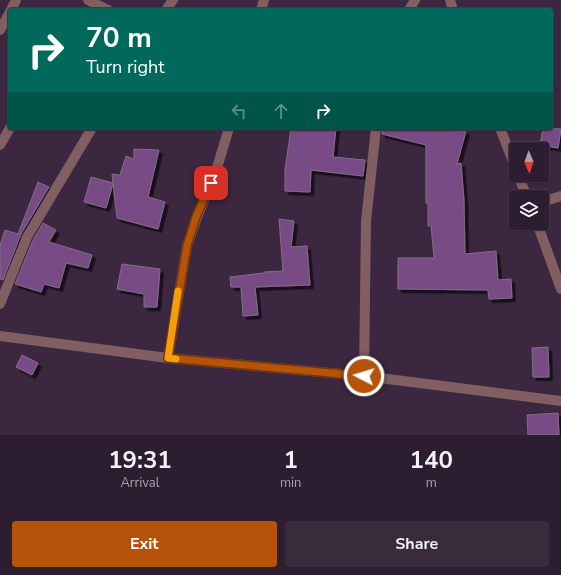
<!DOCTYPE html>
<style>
body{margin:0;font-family:"Nunito Sans",sans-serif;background:#382b3c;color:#f1f3f6;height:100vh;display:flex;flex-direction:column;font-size:15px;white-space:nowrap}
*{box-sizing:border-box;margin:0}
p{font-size:13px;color:#a6a2ab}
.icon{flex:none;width:22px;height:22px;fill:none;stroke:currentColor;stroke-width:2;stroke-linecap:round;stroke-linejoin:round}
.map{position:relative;height:435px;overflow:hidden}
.details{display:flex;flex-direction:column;background:#2c1e30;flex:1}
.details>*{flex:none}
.guide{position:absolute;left:8px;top:8px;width:545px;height:122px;border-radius:4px;box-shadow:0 1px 3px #0004,0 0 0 1px #483c4c;background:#00695c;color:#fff;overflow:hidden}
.needle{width:26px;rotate:178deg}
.buttons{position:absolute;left:509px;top:142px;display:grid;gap:8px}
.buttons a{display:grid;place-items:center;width:40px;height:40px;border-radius:4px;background:#2c1e30;box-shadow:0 1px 3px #0004,0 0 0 1px #483c4c;font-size:20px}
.pin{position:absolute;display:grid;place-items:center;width:34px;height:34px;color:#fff;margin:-17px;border-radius:8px;box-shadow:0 2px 6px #0006}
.me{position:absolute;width:44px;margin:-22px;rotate:275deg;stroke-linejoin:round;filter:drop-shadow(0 0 3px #0008)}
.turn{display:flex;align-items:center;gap:14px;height:84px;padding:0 12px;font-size:18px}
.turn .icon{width:52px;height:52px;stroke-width:2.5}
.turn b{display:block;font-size:28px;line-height:34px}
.lanes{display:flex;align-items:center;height:38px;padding:0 12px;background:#0003;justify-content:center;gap:20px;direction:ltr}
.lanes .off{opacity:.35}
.eta{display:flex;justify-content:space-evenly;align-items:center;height:68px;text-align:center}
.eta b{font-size:24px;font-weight:700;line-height:28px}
.button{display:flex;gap:8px;margin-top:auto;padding:8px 12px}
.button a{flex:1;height:46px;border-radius:4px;background:#b45309;color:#fff;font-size:16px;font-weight:700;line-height:46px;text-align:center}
.button a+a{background:#382b3c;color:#f1f3f6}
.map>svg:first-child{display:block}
.building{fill:#784c85;stroke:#826c88;filter:url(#shadow)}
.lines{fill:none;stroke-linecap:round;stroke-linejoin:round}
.minor{stroke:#815e62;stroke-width:10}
.route-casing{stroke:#753606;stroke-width:10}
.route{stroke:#b45309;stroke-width:7}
.slow{stroke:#f59e0b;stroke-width:7}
</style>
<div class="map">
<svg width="561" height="435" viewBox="0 0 561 435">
<defs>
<filter id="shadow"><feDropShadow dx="3.5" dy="3.5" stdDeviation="0" flood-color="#0009"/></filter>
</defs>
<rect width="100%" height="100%" fill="#3b2840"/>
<g class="building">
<path d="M291,128h45l-3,29 32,3 -2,16 -52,-6 -1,22 -25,-1v-21z"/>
<path d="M382,128l84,3 -9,33 4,-1 3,37 1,54 31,-3 2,29 13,-1 1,19 -23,1 -1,-9 -90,-1v-31h36l-3,-32h-3v-23h-2v-58l-44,-11z"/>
<path d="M543,128l18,1 -3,19 -18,-3z"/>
<path d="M134,149l25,1 -11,47 17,5 -7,27 -41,-11 -4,-34 -7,24 -22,-6 7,-25 22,6 -1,-9 8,1 6,-19 8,3z"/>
<path d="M38,182l11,5 -28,47 -18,46 -3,-1v-34l5,-15 13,4z"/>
<path d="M279,219l15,2 -3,26 16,-1 3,39 -55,2 3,28 -15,1 -2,-29h-10l-1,-10 34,-4v-1l19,-1z"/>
<path d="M43,223l13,7 -7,12 43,13 -4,13 -22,-5 -7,25 -15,-4 -3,8 -26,-8 18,-44z"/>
<path d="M122,264l38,5 -3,38h-13v-13l-27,-5z"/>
<path d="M548,347l1,30h-16l-1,-29z"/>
<path d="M22,355l16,8 -6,12 -16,-8z"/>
<path d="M558,413l1,22h-31l-1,-20z"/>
</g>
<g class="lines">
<g class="minor">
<path d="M88,0l20,10"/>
<path d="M450,0l3,10"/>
<path d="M11,10l5,-10"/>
<path d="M166,10l7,-10"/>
<path d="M261,10l3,-10"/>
<path d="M409,10l6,-10"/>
<path d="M0,30l10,-18"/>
<path d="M500,128l16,41"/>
<path d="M0,145l10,-17"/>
<path d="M518,175l9,22"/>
<path d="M542,202l19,-6"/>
<path d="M537,223l24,66"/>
<path d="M0,304l27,-67 65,-109"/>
<path d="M0,336l168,22 196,18 197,25"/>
<path d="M168,358l19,-112 10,-29 19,-46 13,-43"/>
<path d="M364,376l2,-155 10,-93"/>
</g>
</g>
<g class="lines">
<defs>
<path id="route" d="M211,183l-15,34 -9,29 -19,112 196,18"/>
</defs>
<use href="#route" class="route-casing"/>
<use href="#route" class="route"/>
<path class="slow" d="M176,359l-8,-1 10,-67"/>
</g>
</svg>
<div class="buttons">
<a><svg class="needle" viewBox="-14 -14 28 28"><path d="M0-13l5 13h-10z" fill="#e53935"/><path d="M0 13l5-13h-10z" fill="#a6a2ab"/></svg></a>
<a><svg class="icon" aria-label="layers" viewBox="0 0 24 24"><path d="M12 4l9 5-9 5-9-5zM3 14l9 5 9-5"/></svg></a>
</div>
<div class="pin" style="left:211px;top:183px;background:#d93025"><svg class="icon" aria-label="arrive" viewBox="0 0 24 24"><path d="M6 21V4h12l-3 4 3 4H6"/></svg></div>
<svg class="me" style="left:364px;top:376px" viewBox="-20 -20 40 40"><circle r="17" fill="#b45309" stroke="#fff" stroke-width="3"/><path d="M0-11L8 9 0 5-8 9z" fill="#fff"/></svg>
<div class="guide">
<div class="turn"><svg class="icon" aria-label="right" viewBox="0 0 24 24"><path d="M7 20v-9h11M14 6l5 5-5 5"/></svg><div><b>70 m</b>Turn right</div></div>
<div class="lanes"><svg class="icon off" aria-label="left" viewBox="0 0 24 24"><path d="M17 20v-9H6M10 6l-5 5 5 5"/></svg><svg class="icon off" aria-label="ahead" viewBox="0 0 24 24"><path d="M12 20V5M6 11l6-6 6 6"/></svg><svg class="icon" aria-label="right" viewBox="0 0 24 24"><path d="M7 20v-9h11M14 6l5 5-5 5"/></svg></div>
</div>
</div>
<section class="details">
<div class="eta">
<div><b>19:31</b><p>Arrival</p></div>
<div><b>1</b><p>min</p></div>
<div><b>140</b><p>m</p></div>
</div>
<div class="button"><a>Exit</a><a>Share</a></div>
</section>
